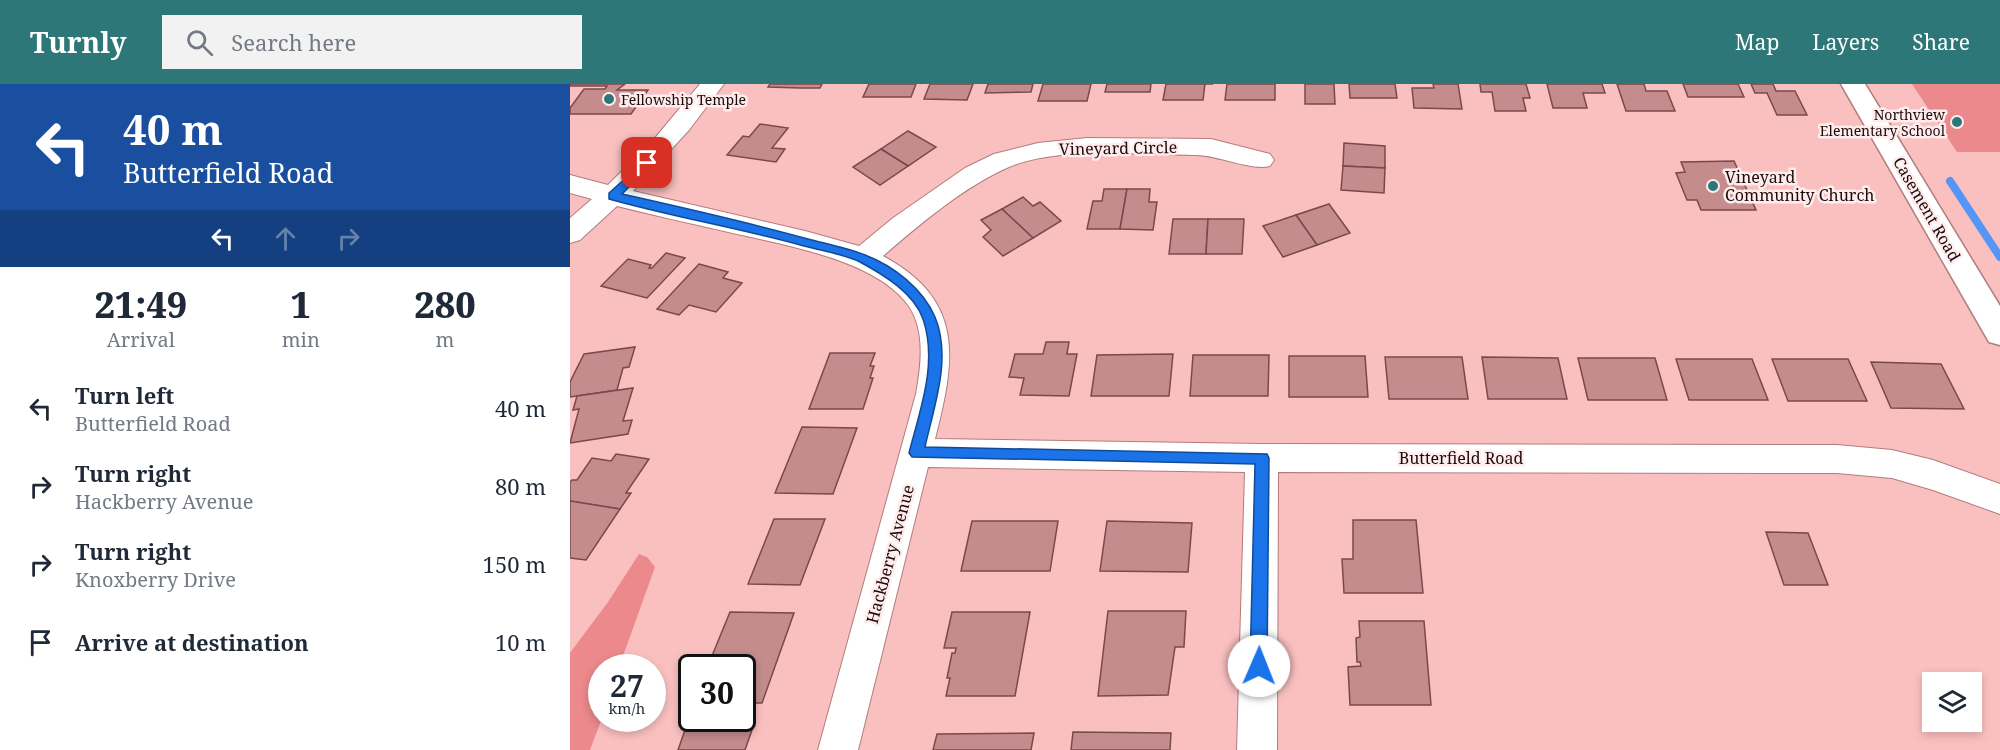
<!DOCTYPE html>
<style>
body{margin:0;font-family:"Noto Serif",serif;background:#f2f2f3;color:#1f2937;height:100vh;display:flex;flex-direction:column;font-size:22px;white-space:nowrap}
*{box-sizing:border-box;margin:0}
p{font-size:20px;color:#747a83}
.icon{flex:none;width:33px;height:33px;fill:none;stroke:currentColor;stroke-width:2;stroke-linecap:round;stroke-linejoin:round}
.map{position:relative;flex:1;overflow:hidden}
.panel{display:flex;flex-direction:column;background:#fff;width:570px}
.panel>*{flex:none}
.banner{background:#1a4fa0;color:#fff;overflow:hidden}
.tools{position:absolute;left:1352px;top:588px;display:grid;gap:12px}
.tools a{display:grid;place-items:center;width:60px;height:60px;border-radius:0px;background:#fff;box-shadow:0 3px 9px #0003;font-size:30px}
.speed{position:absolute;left:18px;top:570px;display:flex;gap:12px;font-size:30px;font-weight:700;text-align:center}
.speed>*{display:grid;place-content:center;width:78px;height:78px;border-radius:50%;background:#fff;box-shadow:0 3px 9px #0003;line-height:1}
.speed small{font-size:15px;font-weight:400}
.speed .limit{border:3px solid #111;border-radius:9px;background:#fff;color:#111}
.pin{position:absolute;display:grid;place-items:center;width:51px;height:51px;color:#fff;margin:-26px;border-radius:12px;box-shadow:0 3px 9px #0006}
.me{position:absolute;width:66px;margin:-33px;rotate:1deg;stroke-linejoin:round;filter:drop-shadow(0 0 4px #0008)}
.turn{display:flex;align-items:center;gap:21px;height:126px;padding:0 24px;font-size:27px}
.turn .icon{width:78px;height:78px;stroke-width:2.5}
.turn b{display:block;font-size:42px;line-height:51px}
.lanes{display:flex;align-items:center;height:57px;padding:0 24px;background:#0003;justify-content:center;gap:30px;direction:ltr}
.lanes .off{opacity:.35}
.eta{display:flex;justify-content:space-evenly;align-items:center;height:102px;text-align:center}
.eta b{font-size:36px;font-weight:800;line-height:42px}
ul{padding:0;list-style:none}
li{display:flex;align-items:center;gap:18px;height:78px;padding:0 24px}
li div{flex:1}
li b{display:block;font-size:22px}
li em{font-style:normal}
header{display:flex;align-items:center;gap:36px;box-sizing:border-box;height:84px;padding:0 30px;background:#2d7779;color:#fff}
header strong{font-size:28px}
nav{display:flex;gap:33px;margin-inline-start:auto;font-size:21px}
.search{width:420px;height:54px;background:#f2f2f3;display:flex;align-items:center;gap:15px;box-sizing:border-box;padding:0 21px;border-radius:0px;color:#747a83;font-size:22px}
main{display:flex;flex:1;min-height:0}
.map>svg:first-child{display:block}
.green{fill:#eb898c}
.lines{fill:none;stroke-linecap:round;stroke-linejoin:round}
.stream{stroke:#5495f5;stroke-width:8}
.building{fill:#c48c8d;stroke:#7a494a;stroke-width:1.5}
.street-casing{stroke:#b27c7d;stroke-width:2}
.secondary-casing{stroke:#b27c7d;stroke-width:3}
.street{fill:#fff;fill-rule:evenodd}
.secondary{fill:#fff;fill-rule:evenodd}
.route{fill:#1a73e8;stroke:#114b97;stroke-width:1.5}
.poi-dot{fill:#2d7779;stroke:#ffecec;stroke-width:2}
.labels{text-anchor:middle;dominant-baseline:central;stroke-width:5;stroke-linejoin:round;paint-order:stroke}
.far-poi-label{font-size:14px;fill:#1d0a0b;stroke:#ffecec;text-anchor:start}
.street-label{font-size:16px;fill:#1d0a0b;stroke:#ffecec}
.poi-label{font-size:16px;fill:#1d0a0b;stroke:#ffecec;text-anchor:start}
</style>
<header>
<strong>Turnly</strong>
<div class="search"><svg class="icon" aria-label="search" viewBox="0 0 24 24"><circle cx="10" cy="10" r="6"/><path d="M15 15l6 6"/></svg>Search here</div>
<nav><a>Map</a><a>Layers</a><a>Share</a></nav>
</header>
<main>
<section class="panel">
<div class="banner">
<div class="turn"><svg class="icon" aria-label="left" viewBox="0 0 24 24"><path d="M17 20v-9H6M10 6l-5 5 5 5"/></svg><div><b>40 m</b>Butterfield Road</div></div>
<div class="lanes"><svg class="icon" aria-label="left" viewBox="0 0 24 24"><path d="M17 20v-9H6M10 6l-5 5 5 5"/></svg><svg class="icon off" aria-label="ahead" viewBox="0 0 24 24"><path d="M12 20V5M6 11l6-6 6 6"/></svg><svg class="icon off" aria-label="right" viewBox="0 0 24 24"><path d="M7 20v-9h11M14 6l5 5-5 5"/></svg></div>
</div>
<div class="eta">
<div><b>21:49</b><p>Arrival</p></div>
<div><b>1</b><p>min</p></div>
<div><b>280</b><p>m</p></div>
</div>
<ul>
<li><svg class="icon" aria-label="left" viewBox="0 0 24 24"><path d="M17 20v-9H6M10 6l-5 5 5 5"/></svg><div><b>Turn left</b><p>Butterfield Road</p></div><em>40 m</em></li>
<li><svg class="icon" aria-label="right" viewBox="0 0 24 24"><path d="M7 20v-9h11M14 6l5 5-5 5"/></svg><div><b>Turn right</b><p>Hackberry Avenue</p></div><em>80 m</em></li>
<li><svg class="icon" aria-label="right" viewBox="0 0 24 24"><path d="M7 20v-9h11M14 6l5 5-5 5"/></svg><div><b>Turn right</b><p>Knoxberry Drive</p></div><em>150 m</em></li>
<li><svg class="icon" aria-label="arrive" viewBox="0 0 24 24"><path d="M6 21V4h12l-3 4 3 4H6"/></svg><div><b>Arrive at destination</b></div><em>10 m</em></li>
</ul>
</section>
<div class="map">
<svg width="1430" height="666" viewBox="0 0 1430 666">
<rect width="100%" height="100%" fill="#fac0c0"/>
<g class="green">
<path d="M1342,0h88v68h-43z"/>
<path d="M69,470l8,3 8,10 -36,100 -17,1v50l-12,32h-20v-97l38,-51z"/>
</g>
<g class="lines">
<path class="stream" d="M1380,97l50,76"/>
</g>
<g class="building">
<path d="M0,0h55l-8,6h31l-17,24h-61v-6l14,-19h21l2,-3h-37z"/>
<path d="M200,0h52l-2,4h-20l-32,-1z"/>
<path d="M299,0h47l-5,13h-48z"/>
<path d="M360,0h43l-6,16 -43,-1z"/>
<path d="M418,0h45l-2,8 -46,1z"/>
<path d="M473,0h48l-4,17h-49z"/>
<path d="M537,0h44l-1,8h-45z"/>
<path d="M596,0h47h-8l-2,16h-40z"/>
<path d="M657,0h48v16h-50z"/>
<path d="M735,0h29l1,20h-30z"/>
<path d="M779,0h46l2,14h-47z"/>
<path d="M863,0h25l4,25 -48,-1 -2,-20h22z"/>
<path d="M910,0h46l4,14h-7l3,13h-31l-3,-19h-11z"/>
<path d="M977,0h55l3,9h-22l4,15h-34z"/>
<path d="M1047,0h27l2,7h21l8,20h-49z"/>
<path d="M1113,0h55l6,13h-56z"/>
<path d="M1181,0h22l3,7h19l12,24h-30l-10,-22h-12z"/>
<path d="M190,40l28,4 -16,20 13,1 -9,13 -49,-7 16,-19 6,1z"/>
<path d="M338,47l28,16 -28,19 -27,-17z"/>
<path d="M774,59l41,3v22l-42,-2z"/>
<path d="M311,65l27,17 -28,19 -27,-18z"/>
<path d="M1164,77l22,49h-55l-4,-10h-10l-11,-27 9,-1 -4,-10z"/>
<path d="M773,82l42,2 -1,25 -43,-3z"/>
<path d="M534,105h23l-7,40h-33l6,-28h9z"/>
<path d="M557,105h23l-1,13h8l-4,28 -33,-1z"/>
<path d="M453,113l10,9 7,-4 21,19 -28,17 -31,-29z"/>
<path d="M759,120l21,29 -33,12 -21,-30z"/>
<path d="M432,125l31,29 -30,18 -20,-19 8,-7 -10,-10z"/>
<path d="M726,131l21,30 -34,12 -20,-31z"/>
<path d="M603,135h35l-2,35h-37z"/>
<path d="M638,135h36l-2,35h-36z"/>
<path d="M96,169l19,5 -38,40 -46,-12 27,-27 23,6 -2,3h3z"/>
<path d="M129,180l29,8 -5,6 19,5 -26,29 -27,-7 -10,10 -22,-6z"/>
<path d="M476,258h23l-2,12h10l-8,42 -49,-1 4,-17 -15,-1 6,-23h28z"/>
<path d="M65,263l-6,20 -6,1 -6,22 -47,7v-15l14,-28z"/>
<path d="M260,269h45l-5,13h4l-4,12h3l-10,31h-54z"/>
<path d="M603,270l-4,42h-78l6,-41z"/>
<path d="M623,271h76l-1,41h-78z"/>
<path d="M719,272h76l3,41h-79z"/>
<path d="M815,273h77l6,42h-79z"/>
<path d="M912,273l76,1 9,41h-79z"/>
<path d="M1008,274h77l12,42h-79z"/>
<path d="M1106,275h76l16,41h-79z"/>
<path d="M1202,275h76l19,42h-79z"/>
<path d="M1301,278l70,2 23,45 -73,-1z"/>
<path d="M63,304l-10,33 9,-1 -4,14 -58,9 9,-34 -6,1 4,-14z"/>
<path d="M232,343l55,1 -24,66 -58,-1z"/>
<path d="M46,370l33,5 -23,34h5l-11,16 -50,-8v-19l2,-2h5l15,-22 19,3z"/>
<path d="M0,417l50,8 -34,51 -16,-2z"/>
<path d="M204,435h51l-25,66 -52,-1z"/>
<path d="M783,436h63l7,73h-79l-2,-34h11z"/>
<path d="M402,437h86l-8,50h-89z"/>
<path d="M537,437l85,2 -4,49 -88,-1z"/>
<path d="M1196,448l42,1 20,52h-44z"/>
<path d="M538,527h78l-2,36h-9l-7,48 -70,1z"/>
<path d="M160,528l64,1 -32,90h-20v-35h-35z"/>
<path d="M382,528h78l-15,84h-69l4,-18h-3l5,-25h3l1,-5h-12z"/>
<path d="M789,537h65l7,84h-81l-2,-38 13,-1 -1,-4h-3l-1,-24 4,-1z"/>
<path d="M115,646h67l-7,20h-67z"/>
<path d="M503,648l98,1 -1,17h-99z"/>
<path d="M464,649l-3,17h-98l4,-16z"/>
</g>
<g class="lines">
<defs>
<path id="street" d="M130,0h24l-35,46 -56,61 172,40 54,15 34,-28 72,-50 29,-14 44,-11 49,-5 124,1 59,15 4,6 -4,6c-19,5 -52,-11 -75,-11 -54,0 -137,-9 -186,12 -44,19 -89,57 -126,89 83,45 72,104 52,183l327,5 575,1 55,5 41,10 67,24v30l-67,-24 -41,-12 -55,-5 -559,-1 -1,278h-40l8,-278 -317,-5 -70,283h-40l98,-356c5,-28 10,-64 -8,-89 -34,-47 -130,-61 -184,-74 -35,-8 -71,-16 -107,-25l-37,34 -10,3v-25l22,-19 -22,-6v-18l38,10 47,-47z"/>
<path id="secondary" d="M1271,0h24l135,222v39l-11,-3z"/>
</defs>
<use href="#street" class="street-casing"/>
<use href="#secondary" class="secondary-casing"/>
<use href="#street" class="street"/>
<use href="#secondary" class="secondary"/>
</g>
<path class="route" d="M77,75l6,4 -31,31c62,14 125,28 186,45 19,5 39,9 57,16 29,11 58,34 70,62 17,41 -1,89 -10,130l342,7 2,4 -2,208 -3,6 -5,3 -6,-3 -3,-6 5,-202 -343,-7 -3,-4c11,-43 29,-90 14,-134 -9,-26 -39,-44 -63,-57 -16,-8 -38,-11 -56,-16 -65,-18 -131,-29 -195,-47v-6z"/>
<g class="poi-dot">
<circle cx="39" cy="15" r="6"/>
<circle cx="1387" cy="38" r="6"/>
<circle cx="1143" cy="102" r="6"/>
</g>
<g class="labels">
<g class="far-poi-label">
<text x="51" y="15">Fellowship Temple</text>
<text x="1375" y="30" text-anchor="end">Northview<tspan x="1375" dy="16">Elementary School</tspan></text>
</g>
<g class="street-label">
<text transform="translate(548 64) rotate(-1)">Vineyard Circle</text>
<text transform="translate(1357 125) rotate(60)">Casement Road</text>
<text x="891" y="374">Butterfield Road</text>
<text transform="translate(320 470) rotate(-75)">Hackberry Avenue</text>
</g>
<g class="poi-label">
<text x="1155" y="93">Vineyard<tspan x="1155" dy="18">Community Church</tspan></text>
</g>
</g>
</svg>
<div class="tools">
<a><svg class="icon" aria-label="layers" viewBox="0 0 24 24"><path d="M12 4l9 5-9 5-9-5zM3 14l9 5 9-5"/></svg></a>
</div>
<div class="speed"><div>27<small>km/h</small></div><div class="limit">30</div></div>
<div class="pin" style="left:77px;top:79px;background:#d93025"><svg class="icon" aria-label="arrive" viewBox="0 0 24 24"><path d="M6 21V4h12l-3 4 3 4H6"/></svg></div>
<svg class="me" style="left:689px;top:582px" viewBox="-20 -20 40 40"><circle r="19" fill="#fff"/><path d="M0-13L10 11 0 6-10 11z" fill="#1a73e8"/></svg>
</div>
</main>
